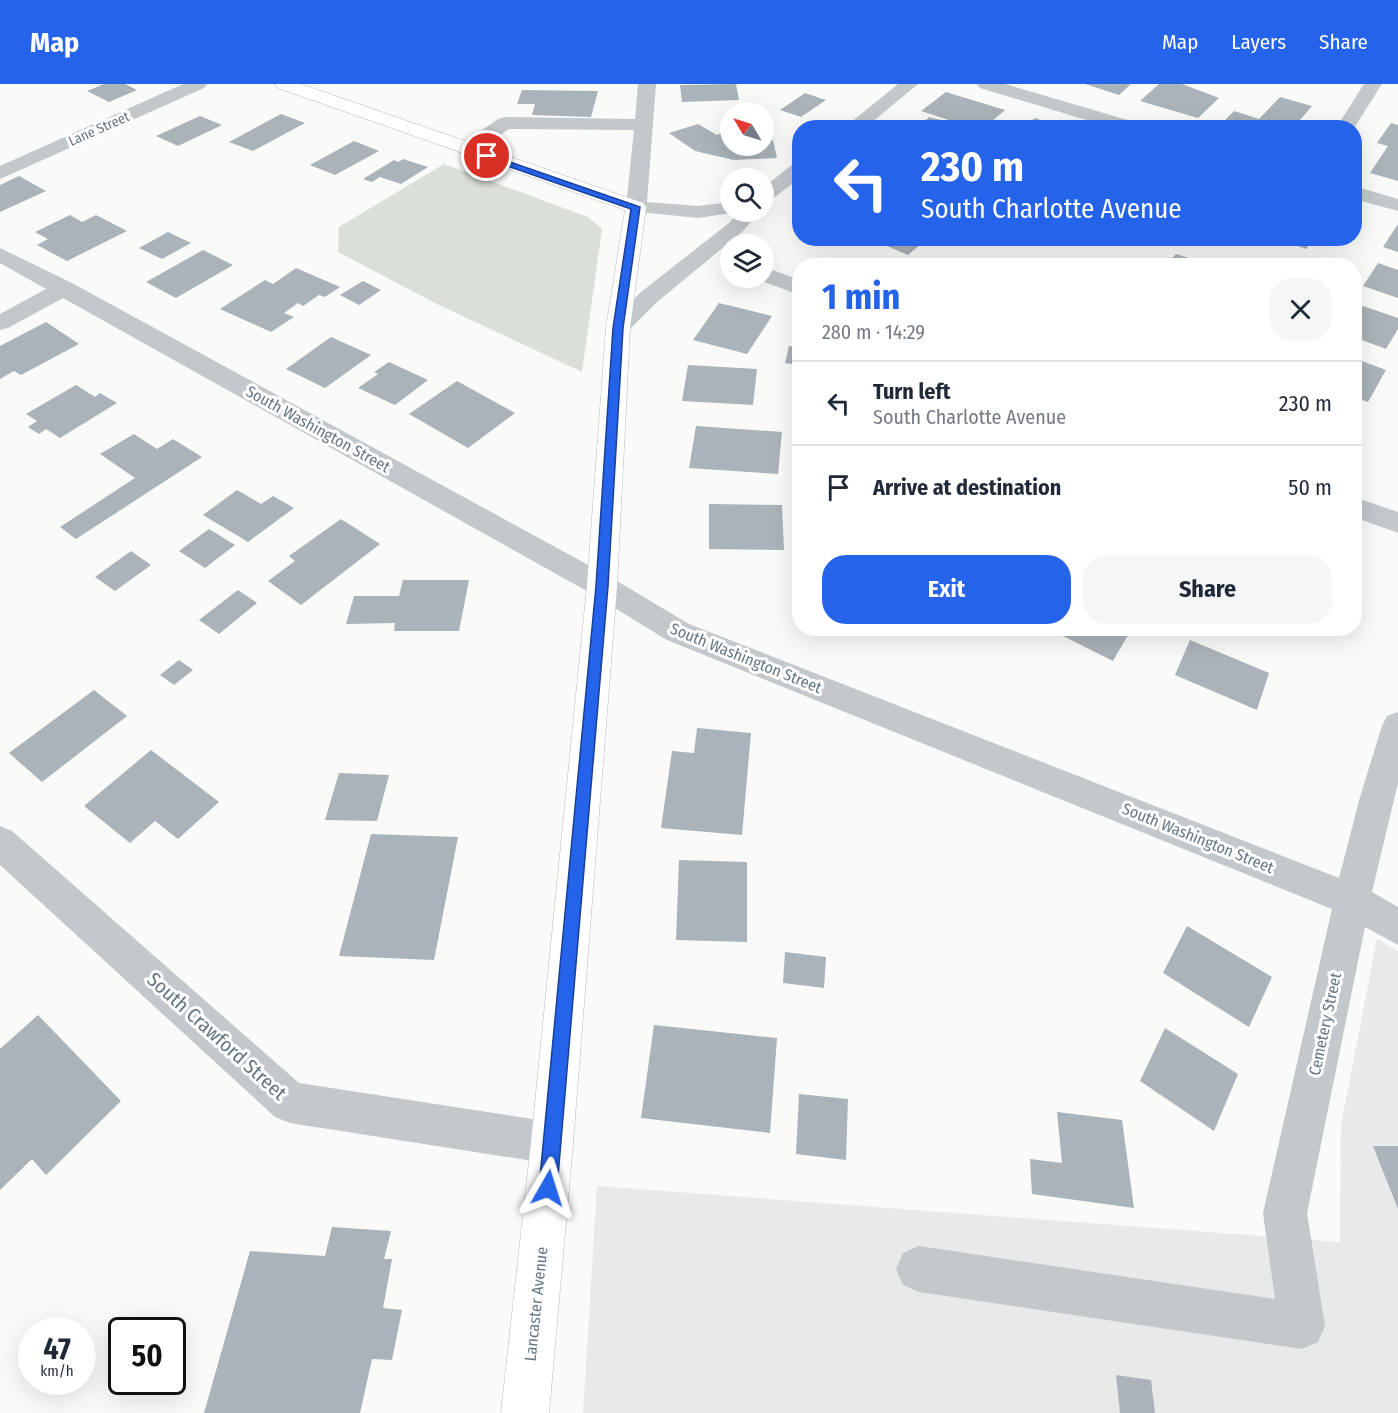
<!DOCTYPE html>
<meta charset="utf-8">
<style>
body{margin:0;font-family:"Fira Sans Condensed",sans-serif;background:#f6f6f7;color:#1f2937;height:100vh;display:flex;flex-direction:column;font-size:22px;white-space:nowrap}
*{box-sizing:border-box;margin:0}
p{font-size:20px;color:#747a83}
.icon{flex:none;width:33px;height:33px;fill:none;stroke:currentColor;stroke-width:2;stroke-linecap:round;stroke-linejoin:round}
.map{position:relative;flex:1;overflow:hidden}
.sheet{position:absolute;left:792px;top:174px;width:570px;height:378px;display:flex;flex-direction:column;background:#fff;border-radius:24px;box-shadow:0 6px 24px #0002}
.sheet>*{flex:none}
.hud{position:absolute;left:792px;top:36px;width:570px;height:126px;border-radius:24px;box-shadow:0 6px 24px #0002;background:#2563eb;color:#fff;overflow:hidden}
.needle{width:39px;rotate:308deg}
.controls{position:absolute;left:720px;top:18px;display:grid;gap:12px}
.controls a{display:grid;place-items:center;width:54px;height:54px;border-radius:50%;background:#fff;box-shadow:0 6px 24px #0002;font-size:30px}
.speed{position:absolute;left:18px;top:1233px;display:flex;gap:12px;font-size:30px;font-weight:700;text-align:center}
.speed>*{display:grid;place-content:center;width:78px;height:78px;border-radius:50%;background:#fff;box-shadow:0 6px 24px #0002;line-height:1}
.speed small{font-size:15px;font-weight:400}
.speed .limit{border:3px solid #111;border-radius:9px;background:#fff;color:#111}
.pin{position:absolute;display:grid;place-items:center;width:51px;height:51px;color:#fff;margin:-26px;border:3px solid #fff;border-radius:50%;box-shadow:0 2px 6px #0007}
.me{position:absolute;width:66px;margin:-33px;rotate:6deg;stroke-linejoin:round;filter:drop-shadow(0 0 4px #0008)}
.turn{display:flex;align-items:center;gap:21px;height:126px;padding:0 30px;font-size:27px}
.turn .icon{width:78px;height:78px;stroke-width:2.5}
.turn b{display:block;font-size:42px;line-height:51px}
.round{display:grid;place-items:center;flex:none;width:63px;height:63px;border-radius:24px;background:#f6f6f7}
.overview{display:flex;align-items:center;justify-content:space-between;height:102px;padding:0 30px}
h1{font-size:36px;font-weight:700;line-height:45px;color:#2563eb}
.button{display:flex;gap:12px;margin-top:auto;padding:12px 30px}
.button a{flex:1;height:69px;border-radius:24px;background:#2563eb;color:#fff;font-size:24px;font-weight:700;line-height:69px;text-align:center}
.button a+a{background:#f6f6f7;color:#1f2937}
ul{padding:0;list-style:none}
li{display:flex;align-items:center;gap:18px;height:84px;padding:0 30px;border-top:2px solid #e0e1e3}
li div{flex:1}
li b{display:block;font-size:22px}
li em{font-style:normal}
header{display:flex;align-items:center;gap:36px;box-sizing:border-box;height:84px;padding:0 30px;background:#2563eb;color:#fff}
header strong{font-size:28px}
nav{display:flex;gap:33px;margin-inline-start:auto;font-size:21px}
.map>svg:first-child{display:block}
.built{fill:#e8e9e9}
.green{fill:#dadfd7}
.building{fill:#aab3b9}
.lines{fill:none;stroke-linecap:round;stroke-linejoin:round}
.major-casing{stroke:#b5babe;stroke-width:1}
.minor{fill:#c3c8cc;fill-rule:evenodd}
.major{fill:#fff;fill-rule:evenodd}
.route{fill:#2563eb;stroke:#184099;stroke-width:1.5}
.labels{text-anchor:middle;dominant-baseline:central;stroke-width:6;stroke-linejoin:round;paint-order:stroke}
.far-street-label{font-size:14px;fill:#657683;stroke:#fff}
.street-label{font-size:16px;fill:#657683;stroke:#fff}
.near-street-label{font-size:20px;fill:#657683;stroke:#fff}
</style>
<header>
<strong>Map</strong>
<nav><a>Map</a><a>Layers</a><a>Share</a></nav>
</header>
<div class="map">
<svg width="1398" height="1329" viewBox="0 0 1398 1329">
<rect width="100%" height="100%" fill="#fafaf8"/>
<path class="built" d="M1377,855l21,12v462h-815l14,-227 743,56 1,-117z"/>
<path class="green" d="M444,80l144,53 14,12 -20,143 -145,-68 -99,-52 1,-25z"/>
<g class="building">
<path d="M104,0h21l12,6 -28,12 -22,-11z"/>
<path d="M736,0l3,16 -57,2 -2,-17z"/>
<path d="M1085,0h46l-12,11z"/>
<path d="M1159,0h23l37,14 -21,20 -58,-17z"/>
<path d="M522,6l76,1 -7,26 -59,-2 3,-11h-18z"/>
<path d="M946,8l59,18 -21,18h-11l-52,-17z"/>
<path d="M805,9l21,7 -25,17 -21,-7z"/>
<path d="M1280,13l32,9 -19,22h-55l-16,-5 12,-12 25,8z"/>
<path d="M281,30l24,9 -52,28 -24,-9z"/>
<path d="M200,32l22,9 -44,21 -22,-10z"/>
<path d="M929,33l24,6 -4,5 -28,-3z"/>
<path d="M1035,34l27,9v1h-39z"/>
<path d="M1391,39l7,2v56l-28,-8 18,-27 -11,-3z"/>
<path d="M698,40l19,11 8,-4 5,1v14h34v-5l9,-1 4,18 -43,2 -39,-9 -26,-18z"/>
<path d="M354,57l25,10 -44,24 -25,-10z"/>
<path d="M403,75l25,8 -27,17 -21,-7 -8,5 -9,-3 31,-19 4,2z"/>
<path d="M19,92l27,15 -46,21v-27z"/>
<path d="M70,131l12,7 14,-7 31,16 -60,30 -30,-16 11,-6 -13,-7z"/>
<path d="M1398,140v28l-15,-5z"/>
<path d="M168,148l23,11 -29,16 -23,-11z"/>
<path d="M868,154h60l-20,17z"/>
<path d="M1276,154h38l-8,11z"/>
<path d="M203,166l30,15 -57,33 -30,-16z"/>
<path d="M1176,170l16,5 -5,6 -16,-5z"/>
<path d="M1378,179l20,7v28l-35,-12z"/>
<path d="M296,184l44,19 -15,10 -6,-2 -16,11 -5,-3 -14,10 10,4 -23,15 -51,-23 45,-29 8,4z"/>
<path d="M363,197l18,9 -22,15 -19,-10z"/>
<path d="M719,219l53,13 -25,38 -54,-14z"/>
<path d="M1363,222l35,12v11l-12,20 -32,-12v-19z"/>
<path d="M46,238l33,22 -58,31 -7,-4 -14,8v-33z"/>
<path d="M331,253l40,18 -46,33 -39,-19z"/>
<path d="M789,262l11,1v18l-15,-2z"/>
<path d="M1354,274l32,12 -18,32 -14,-5z"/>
<path d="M389,278l39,18 -33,25 -37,-17 20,-14 -4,-2z"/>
<path d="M688,281l69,4 -4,36 -71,-4z"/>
<path d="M457,297l58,32 -47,35 -59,-34z"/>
<path d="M76,301l19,12 5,-4 17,10 -57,35 -14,-9 -7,5 -11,-7 9,-6 -11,-7z"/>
<path d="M696,342l86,6 -4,42 -89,-6z"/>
<path d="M134,350l23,15 16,-10 29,18 -126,82 -16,-12 75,-49 -35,-24z"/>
<path d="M237,406l24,14 12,-8 21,12 -46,34 -45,-27z"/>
<path d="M709,420l73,1 2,45 -75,-1z"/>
<path d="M341,435l39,25 -79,61 -33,-24 27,-20 -6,-5z"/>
<path d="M209,445l26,16 -30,23 -26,-17z"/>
<path d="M131,467l20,14 -36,26 -20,-14z"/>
<path d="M403,496h66l-10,51h-65l1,-8 -49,1 8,-28h45z"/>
<path d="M238,506l19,13 -38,31 -20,-14z"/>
<path d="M1068,544h64l-19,33 -50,-25z"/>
<path d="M1190,556l79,33 -12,37 -82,-35z"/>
<path d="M179,576l14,10 -19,15 -14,-10z"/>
<path d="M94,606l33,26 -85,66 -33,-29z"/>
<path d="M697,644l54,5 -9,102 -81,-7 11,-77 22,2z"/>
<path d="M151,666l68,52 -41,37 -23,-18 -25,22 -46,-37z"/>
<path d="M339,689l50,2 -12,46 -52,-1z"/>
<path d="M371,750l87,3 -24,123 -95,-4z"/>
<path d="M679,776l68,2v80l-71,-2z"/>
<path d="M1187,842l85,51 -23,50 -86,-54z"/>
<path d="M785,868l41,5 -2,31 -41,-5z"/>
<path d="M38,931l83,86 -75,74 -14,-16 -32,31v-141z"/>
<path d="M654,941l123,13 -7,95 -129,-15z"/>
<path d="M1165,944l73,46 -24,57 -74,-50z"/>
<path d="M799,1010l49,5 -2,61 -50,-6z"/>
<path d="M1057,1028l65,8 12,88 -102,-14 -2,-35 32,4z"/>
<path d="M1373,1062h25v63z"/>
<path d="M332,1143l59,4 -7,28h8l-9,49 19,2 -10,50 -20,-1 -12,54h-156l46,-162 75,5z"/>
<path d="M1116,1291l35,5 4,33h-35z"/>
</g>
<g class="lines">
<defs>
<path id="major" d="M275,0h26l342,119 3,4 -16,121 -13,258 -44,557 -24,270h-48l30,-270 56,-557 19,-258 19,-118 -347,-122z"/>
</defs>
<use href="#major" class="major-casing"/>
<g class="minor">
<path d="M183,0h24l-3,4 -204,91v-13z"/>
<path d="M638,0h18l-9,118 51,4 32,-4v10h7l-39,6 -69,-7 -3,-4 8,-77 -125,-1 -36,24h-14l-3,-4 42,-30 7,-2 130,2z"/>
<path d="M898,0h20l-53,44h-21z"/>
<path d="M977,0h28l136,40 2,4h-30l-133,-40z"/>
<path d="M1364,0h18l-28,44h-18z"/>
<path d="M800,78v16l-29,22 -7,2v-15l29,-23z"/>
<path d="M1354,102l44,13v12l-44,-12z"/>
<path d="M739,128h21l-17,19 -86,71 -31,31 -8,2 -8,-2 -4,-5 4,-5 31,-31 88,-69z"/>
<path d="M0,164l72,35 540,295 77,46 650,254 21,-81 22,-71 5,-10 11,-4v71l-26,109 26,15v38l-33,-18 -58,286 18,113 -7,16 -16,7 -383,-57 -16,-7 -7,-16 7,-16 16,-7 356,53 -12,-86 69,-304 -665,-269 -75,-46 -529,-296 -55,30 -8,2v-16l46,-25 -46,-26z"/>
<path d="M764,183l36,13v15l-44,-16 8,-1z"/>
<path d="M1354,413l44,15v21l-44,-16z"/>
<path d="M0,742l12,5 287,252 253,39 15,6 6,15 -6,15 -15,6 -262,-41 -15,-6 -275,-252z"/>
</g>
<use href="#major" class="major"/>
</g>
<path class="route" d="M487,70l153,53 -17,121 -15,258 -51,602 -3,6 -6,3 -7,-3 -2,-6 57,-602 17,-258 18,-119 -147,-51 -1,-2z"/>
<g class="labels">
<g class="far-street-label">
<text transform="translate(99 45) rotate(-24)">Lane Street</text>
</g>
<g class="street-label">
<text transform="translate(318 345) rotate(29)">South Washington Street</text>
<text transform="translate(746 574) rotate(22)">South Washington Street</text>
<text transform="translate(1198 754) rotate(22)">South Washington Street</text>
<text transform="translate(1325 940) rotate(-78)">Cemetery Street</text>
<text transform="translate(536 1220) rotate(-84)">Lancaster Avenue</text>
</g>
<g class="near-street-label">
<text transform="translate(217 952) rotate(42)">South Crawford Street</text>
</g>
</g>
</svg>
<div class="controls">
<a><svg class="needle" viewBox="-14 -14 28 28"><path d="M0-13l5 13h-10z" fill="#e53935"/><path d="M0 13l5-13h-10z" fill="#747a83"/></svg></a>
<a><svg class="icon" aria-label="search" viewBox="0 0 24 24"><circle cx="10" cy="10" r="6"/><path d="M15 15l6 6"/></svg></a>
<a><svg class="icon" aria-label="layers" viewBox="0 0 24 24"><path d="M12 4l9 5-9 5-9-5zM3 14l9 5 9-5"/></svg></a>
</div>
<div class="speed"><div>47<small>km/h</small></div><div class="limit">50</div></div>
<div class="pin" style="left:487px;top:72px;background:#d93025"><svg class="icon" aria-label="arrive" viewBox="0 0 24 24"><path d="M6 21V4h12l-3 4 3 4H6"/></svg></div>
<svg class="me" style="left:548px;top:1104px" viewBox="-20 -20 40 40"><path d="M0-17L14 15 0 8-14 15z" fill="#2563eb" stroke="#fff" stroke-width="4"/></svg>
<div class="hud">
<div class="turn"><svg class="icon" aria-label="left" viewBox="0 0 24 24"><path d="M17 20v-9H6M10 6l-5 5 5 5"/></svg><div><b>230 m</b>South Charlotte Avenue</div></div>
</div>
<section class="sheet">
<div class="overview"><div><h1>1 min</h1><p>280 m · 14:29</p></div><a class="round"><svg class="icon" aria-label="close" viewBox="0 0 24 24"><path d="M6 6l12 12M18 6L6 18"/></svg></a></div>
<ul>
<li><svg class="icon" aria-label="left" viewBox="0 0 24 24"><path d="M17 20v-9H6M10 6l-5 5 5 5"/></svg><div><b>Turn left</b><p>South Charlotte Avenue</p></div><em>230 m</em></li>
<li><svg class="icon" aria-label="arrive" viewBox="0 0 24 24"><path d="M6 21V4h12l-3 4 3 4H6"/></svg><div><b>Arrive at destination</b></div><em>50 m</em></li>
</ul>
<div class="button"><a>Exit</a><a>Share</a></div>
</section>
</div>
